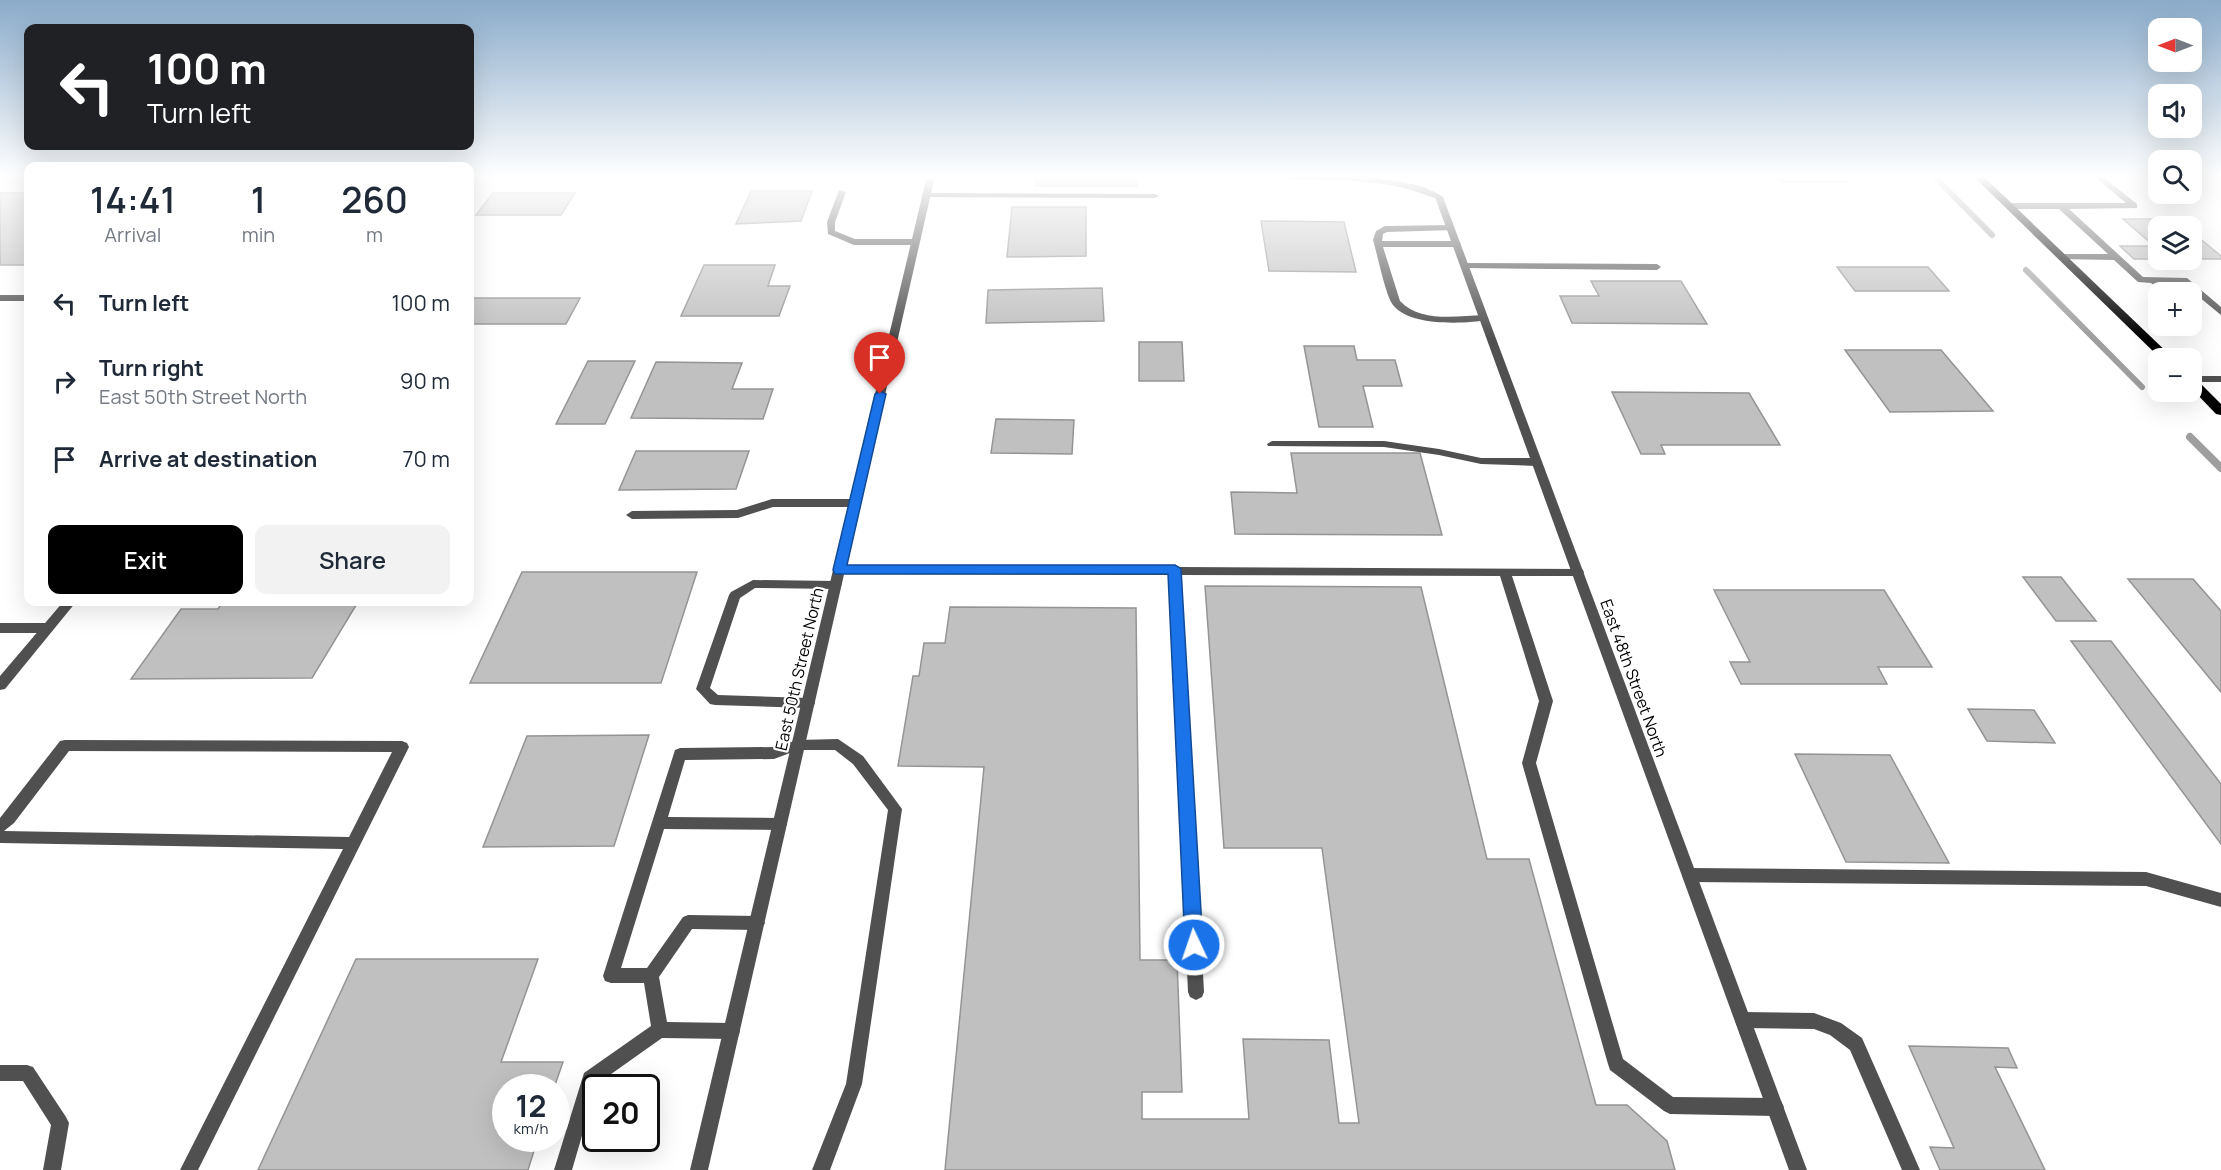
<!DOCTYPE html>
<meta charset="utf-8">
<style>
body{margin:0;font-family:Manrope,sans-serif;background:#f2f2f3;color:#1f2937;height:100vh;display:flex;flex-direction:column;font-size:22px;white-space:nowrap}
*{box-sizing:border-box;margin:0}
p{font-size:20px;color:#747a83}
.icon{flex:none;width:33px;height:33px;fill:none;stroke:currentColor;stroke-width:2;stroke-linecap:round;stroke-linejoin:round}
.map{position:relative;flex:1;overflow:hidden}
.side{position:absolute;left:24px;top:162px;width:450px;height:444px;display:flex;flex-direction:column;background:#fff;border-radius:12px;box-shadow:0 6px 24px #0002}
.side>*{flex:none}
.banner{position:absolute;left:24px;top:24px;width:450px;height:126px;border-radius:12px;box-shadow:0 6px 24px #0002;background:#202124;color:#fff;overflow:hidden}
.needle{width:39px;rotate:270deg}
.fabs{position:absolute;left:2148px;top:18px;display:grid;gap:12px}
.fabs a{display:grid;place-items:center;width:54px;height:54px;border-radius:12px;background:#fff;box-shadow:0 6px 24px #0002;font-size:30px}
.speed{position:absolute;left:492px;top:1074px;display:flex;gap:12px;font-size:30px;font-weight:700;text-align:center}
.speed>*{display:grid;place-content:center;width:78px;height:78px;border-radius:50%;background:#fff;box-shadow:0 6px 24px #0002;line-height:1}
.speed small{font-size:15px;font-weight:400}
.speed .limit{border:3px solid #111;border-radius:9px;background:#fff;color:#111}
.pin{position:absolute;display:grid;place-items:center;width:51px;height:51px;color:#fff;margin:-62px -26px;border-radius:50% 50% 50% 0;rotate:-45deg;box-shadow:0 0 6px #0007}
.pin .icon{rotate:45deg}
.me{position:absolute;width:66px;margin:-33px;rotate:357deg;stroke-linejoin:round;filter:drop-shadow(0 0 4px #0008)}
.turn{display:flex;align-items:center;gap:21px;height:126px;padding:0 24px;font-size:27px}
.turn .icon{width:78px;height:78px;stroke-width:2.5}
.turn b{display:block;font-size:42px;line-height:51px}
.eta{display:flex;justify-content:space-evenly;align-items:center;height:102px;text-align:center}
.eta b{font-size:36px;font-weight:600;line-height:42px}
.primary-button{display:flex;gap:12px;margin-top:auto;padding:12px 24px}
.primary-button a{flex:1;height:69px;border-radius:12px;background:#000;color:#fff;font-size:24px;font-weight:600;line-height:69px;text-align:center}
.primary-button a+a{background:#f2f2f3;color:#1f2937}
ul{padding:0;list-style:none}
li{display:flex;align-items:center;gap:18px;height:78px;padding:0 24px}
li div{flex:1}
li b{display:block;font-size:22px}
li em{font-style:normal}
.map>svg:first-child{display:block}
.lines{fill:none;stroke-linecap:round;stroke-linejoin:round}
.stream-far1{stroke:#9e9e9e;stroke-width:6}
.stream{stroke:#9e9e9e;stroke-width:8}
.building{fill:#c0c0c0;stroke:#949494;stroke-width:1.5}
.service{fill:#505050;fill-rule:evenodd}
.minor{fill:#505050;fill-rule:evenodd}
.primary{fill:#000;fill-rule:evenodd}
.route{fill:#1a73e8;stroke:#114b97;stroke-width:1.5}
.labels{text-anchor:middle;dominant-baseline:central;stroke-width:4.5;stroke-linejoin:round;paint-order:stroke}
.street-label{font-size:16px;fill:#000;stroke:#fff}
</style>
<div class="map">
<svg width="2221" height="1170" viewBox="0 0 2221 1170">
<rect width="100%" height="100%" fill="#fff"/>
<g class="lines">
<g class="stream-far1">
<path d="M1934,176l58,59"/>
<path d="M2026,270l116,117"/>
</g>
<path class="stream" d="M2190,437l31,31"/>
</g>
<g class="building">
<path d="M1037,176h99l1,10h-101z"/>
<path d="M1775,176h66l6,6h-67z"/>
<path d="M751,191h61l-11,30 -65,3z"/>
<rect x="0" y="193" width="28" height="72"/>
<path d="M493,193h82l-14,22h-85z"/>
<path d="M1012,207h74v49l-79,1z"/>
<path d="M2123,219h53l9,7h-27v33h-24l-14,-13h34z"/>
<path d="M1261,221l83,1 12,50 -87,-1z"/>
<path d="M2192,232l29,24v3h-29z"/>
<path d="M704,265h71l-7,21h22l-11,30h-98z"/>
<path d="M1837,267h91l21,24h-94z"/>
<path d="M1591,281h90l26,43 -135,-1 -12,-27h39z"/>
<path d="M1102,288l2,33 -118,2 2,-33z"/>
<path d="M470,298h110l-14,26h-96z"/>
<path d="M1139,342h43l2,39h-45z"/>
<path d="M1304,346h50l3,14h38l7,26h-39l10,41h-54z"/>
<path d="M1845,350h96l52,61 -103,1z"/>
<path d="M588,361h47l-30,63h-49z"/>
<path d="M656,362l86,1 -10,26h41l-10,30 -132,-1z"/>
<path d="M1612,392l137,1 31,52h-119l4,9h-24z"/>
<path d="M996,419l78,1 -2,34 -81,-1z"/>
<path d="M636,451h113l-13,38 -117,1z"/>
<path d="M1291,453h129l22,82 -207,-1 -4,-42 66,1z"/>
<path d="M522,572h175l-36,111h-191z"/>
<path d="M2023,577h38l35,44h-40z"/>
<path d="M2128,579h65l28,32v81z"/>
<path d="M1205,586l216,1 66,272h42l67,246h31l40,36 8,29h-730l39,-403 -86,-1 15,-90h6l5,-33h21l5,-36 186,1 4,352h37l5,132h-40v27h107l-6,-80 86,1 10,83h20l-37,-275h-98z"/>
<path d="M1714,590h170l48,77h-54l9,17h-146l-11,-22h20z"/>
<path d="M223,602h135l-46,76 -181,1 50,-70h37z"/>
<path d="M2071,641h40l110,143v60z"/>
<path d="M1968,709l66,1 21,33 -68,-2z"/>
<path d="M649,735l-35,111 -131,1 44,-111z"/>
<path d="M1795,754l95,1 59,108 -103,-1z"/>
<path d="M356,959h182l-37,103h62l-9,26h-48v50h32l-10,32h-270z"/>
<path d="M1909,1046l99,2 9,20 -22,-1 50,103h-105l-10,-23 24,1z"/>
</g>
<g class="lines">
<g class="service">
<path d="M1289,176c40,0 122,-3 154,21l-4,2c-12,-3 -23,-8 -35,-11 -37,-9 -75,-8 -112,-9h-3z"/>
<path d="M2094,176h8l35,28v4l-68,1 74,68 44,1 34,29v8l-39,-32h-4l10,9c-14,0 -15,-9 -26,-9l11,9h-10l-12,-9 -13,-1 -24,-22 -55,-1v-4l3,-1h46l-49,-45h-50l-4,-3 4,-3h117z"/>
<path d="M839,190l7,2 -11,30v9l20,8h61l4,3 -4,3h-62l-26,-11 -1,-12z"/>
<path d="M923,193l232,1 4,2 -4,2 -229,-1 -4,-2z"/>
<path d="M1451,225l3,1v4l-67,2 -4,2 -1,7h75l4,3 -4,3h-74l17,54c21,22 57,15 84,14l3,1v4c-23,4 -82,7 -96,-18 -7,-14 -13,-45 -18,-62l3,-9 9,-5z"/>
<path d="M1465,263l192,1 4,3 -4,3 -195,-2 -1,-2z"/>
<rect x="0" y="295" width="28" height="6"/>
<path d="M1272,441h112l55,8 42,9h56l5,4 -5,4 -56,-2 -42,-9 -55,-8 -116,-1 -1,-2z"/>
<path d="M772,499h83l6,4 -6,4h-82l-35,11 -106,1 -6,-4 6,-4 105,-1z"/>
<path d="M1175,565l5,2 402,2 2,3 -2,3 -4,1h-66l41,125 -17,62 87,296 50,38 102,1 6,3 3,6 -3,6 -6,3 -105,-2 -6,-3 -54,-41 -2,-6 -86,-301 17,-62 -39,-125 -319,-1 23,417 -2,5 -6,3 -6,-3 -2,-5 -19,-417 -330,-1 -6,-4 6,-4 331,1z"/>
<path d="M753,580l83,1 6,4 -6,4 -81,-1 -15,10 -30,90 8,7 90,3 5,1 2,4 -2,4 -5,1 -93,-3 -5,-1 -14,-15 33,-94 2,-3z"/>
<path d="M0,623h48l4,2 2,3 -2,3 -4,2h-48z"/>
<path d="M838,739l25,17 39,53 -40,275 -32,86h-18l34,-86 42,-274 -35,-46 -18,-14h-37l-24,9 -89,1 -17,57 112,1 5,2 2,4 -2,4 -5,2 -116,-1 -43,139h26l36,-51 5,-2 69,1 5,2 3,5 -3,5 -5,2 -65,-1 -33,48 8,45 65,1 6,2 2,6 -2,6 -6,2 -70,-1 -65,46 -25,86h-18l30,-97 67,-47 -7,-43h-33l-6,-2 -2,-5 72,-226 5,-2 94,-1 24,-7z"/>
<path d="M65,740l337,1 5,2 2,4 -211,423h-18l163,-321 -343,-6v-25l60,-77zM69,751l323,1 -43,85 -345,-6 10,-8z"/>
<path d="M1689,868l457,4 75,21v14l-75,-21 -457,-4 -5,-2 -2,-5 2,-5z"/>
<path d="M1743,1012l71,1 27,10 21,15 58,132h-18l-52,-120 -20,-15 -16,-6 -71,-1 -6,-2 -2,-6 2,-6z"/>
<path d="M0,1065h27l6,2 33,50 3,6 -8,47h-18l8,-45 -28,-44h-23z"/>
</g>
<g class="minor">
<path d="M927,176h8l-227,994h-18z"/>
<path d="M1436,195l7,2 364,973h-18l-354,-973z"/>
<rect x="2192" y="376" width="29" height="6"/>
<path d="M63,602h13l-71,87 -5,1v-14z"/>
</g>
<g class="primary">
<path d="M1973,176h10l190,182h-13z"/>
<path d="M2192,378l4,1 25,25v11l-5,-1 -24,-25z"/>
</g>
</g>
<linearGradient id="sky" x2="0" y2="1"><stop stop-color="#8aabca"/><stop offset="0.52" stop-color="#fff"/><stop offset="1" stop-color="#fff" stop-opacity="0"/></linearGradient>
<rect width="2221" height="339" fill="url(#sky)"/>
<path class="route" d="M880,391l6,3 -39,171h328l6,4 22,376 -3,6 -6,2 -6,-2 -3,-6 -17,-371h-333l-2,-4 42,-176z"/>
<g class="labels">
<g class="street-label">
<text transform="translate(799 669) rotate(-77)">East 50th Street North</text>
<text transform="translate(1634 678) rotate(70)">East 48th Street North</text>
</g>
</g>
</svg>
<div class="fabs">
<a><svg class="needle" viewBox="-14 -14 28 28"><path d="M0-13l5 13h-10z" fill="#e53935"/><path d="M0 13l5-13h-10z" fill="#747a83"/></svg></a>
<a><svg class="icon" aria-label="sound" viewBox="0 0 24 24"><path d="M4 9h4l5-4v14l-5-4H4zM17 9q2 3 0 6"/></svg></a>
<a><svg class="icon" aria-label="search" viewBox="0 0 24 24"><circle cx="10" cy="10" r="6"/><path d="M15 15l6 6"/></svg></a>
<a><svg class="icon" aria-label="layers" viewBox="0 0 24 24"><path d="M12 4l9 5-9 5-9-5zM3 14l9 5 9-5"/></svg></a>
<a>+</a>
<a>−</a>
</div>
<div class="speed"><div>12<small>km/h</small></div><div class="limit">20</div></div>
<div class="pin" style="left:880px;top:394px;background:#d93025"><svg class="icon" aria-label="arrive" viewBox="0 0 24 24"><path d="M6 21V4h12l-3 4 3 4H6"/></svg></div>
<svg class="me" style="left:1194px;top:945px" viewBox="-20 -20 40 40"><circle r="17" fill="#1a73e8" stroke="#fff" stroke-width="3"/><path d="M0-11L8 9 0 5-8 9z" fill="#fff"/></svg>
<div class="banner">
<div class="turn"><svg class="icon" aria-label="left" viewBox="0 0 24 24"><path d="M17 20v-9H6M10 6l-5 5 5 5"/></svg><div><b>100 m</b>Turn left</div></div>
</div>
<section class="side">
<div class="eta">
<div><b>14:41</b><p>Arrival</p></div>
<div><b>1</b><p>min</p></div>
<div><b>260</b><p>m</p></div>
</div>
<ul>
<li><svg class="icon" aria-label="left" viewBox="0 0 24 24"><path d="M17 20v-9H6M10 6l-5 5 5 5"/></svg><div><b>Turn left</b></div><em>100 m</em></li>
<li><svg class="icon" aria-label="right" viewBox="0 0 24 24"><path d="M7 20v-9h11M14 6l5 5-5 5"/></svg><div><b>Turn right</b><p>East 50th Street North</p></div><em>90 m</em></li>
<li><svg class="icon" aria-label="arrive" viewBox="0 0 24 24"><path d="M6 21V4h12l-3 4 3 4H6"/></svg><div><b>Arrive at destination</b></div><em>70 m</em></li>
</ul>
<div class="primary-button"><a>Exit</a><a>Share</a></div>
</section>
</div>
